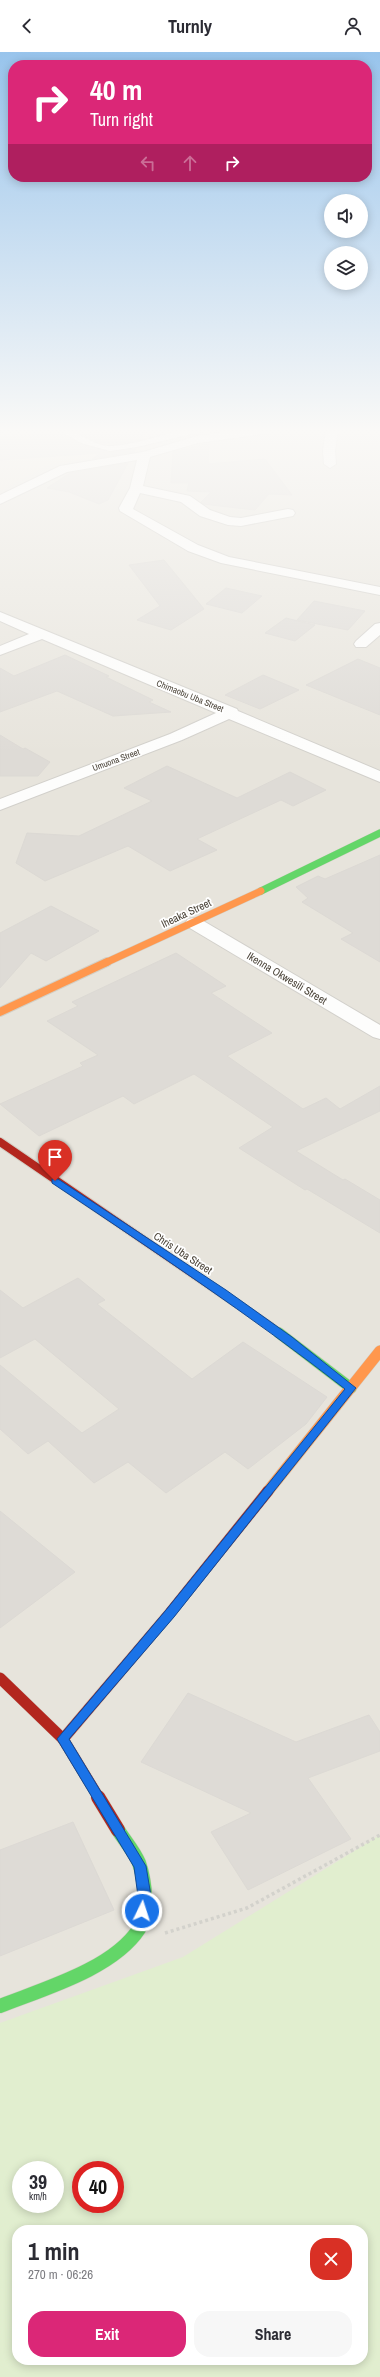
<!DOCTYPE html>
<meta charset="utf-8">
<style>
body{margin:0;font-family:"Archivo Narrow",sans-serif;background:#f7f7f7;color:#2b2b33;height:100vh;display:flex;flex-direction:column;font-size:15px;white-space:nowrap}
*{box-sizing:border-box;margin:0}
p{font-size:13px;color:#7c7c81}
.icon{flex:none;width:22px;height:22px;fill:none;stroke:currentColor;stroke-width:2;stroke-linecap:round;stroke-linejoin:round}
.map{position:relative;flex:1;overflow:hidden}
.panel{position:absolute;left:12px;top:2173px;width:356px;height:140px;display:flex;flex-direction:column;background:#fff;border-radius:16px;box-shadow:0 2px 10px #0003}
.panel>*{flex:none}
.guide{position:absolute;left:8px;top:8px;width:364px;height:122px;border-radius:16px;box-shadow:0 2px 10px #0003;background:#db2777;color:#fff;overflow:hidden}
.controls{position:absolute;left:324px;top:142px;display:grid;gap:8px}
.controls a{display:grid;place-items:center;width:44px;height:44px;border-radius:50%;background:#fff;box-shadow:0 2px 10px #0003;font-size:20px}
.speed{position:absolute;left:12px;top:2109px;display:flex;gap:8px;font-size:20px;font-weight:700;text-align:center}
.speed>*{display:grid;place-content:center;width:52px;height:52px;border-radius:50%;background:#fff;box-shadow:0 2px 10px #0003;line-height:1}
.speed small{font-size:10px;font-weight:400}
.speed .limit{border:6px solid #d22;background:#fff;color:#111}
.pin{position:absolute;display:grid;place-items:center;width:34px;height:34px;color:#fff;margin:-41px -17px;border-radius:50% 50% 50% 0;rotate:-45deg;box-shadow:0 0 4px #0007}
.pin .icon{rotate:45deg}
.me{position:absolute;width:44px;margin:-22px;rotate:4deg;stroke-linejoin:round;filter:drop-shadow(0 0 3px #0008)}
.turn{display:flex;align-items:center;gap:14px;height:84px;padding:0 16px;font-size:18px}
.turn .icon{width:52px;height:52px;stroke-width:2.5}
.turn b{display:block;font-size:28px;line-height:34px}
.lanes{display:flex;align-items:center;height:38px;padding:0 16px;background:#0003;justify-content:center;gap:20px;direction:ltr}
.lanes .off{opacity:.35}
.round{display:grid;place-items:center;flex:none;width:42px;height:42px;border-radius:16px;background:#f7f7f7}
.summary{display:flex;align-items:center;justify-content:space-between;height:68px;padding:0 16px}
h1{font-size:24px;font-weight:800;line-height:30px}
.action{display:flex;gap:8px;margin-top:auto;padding:8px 16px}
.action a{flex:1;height:46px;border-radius:16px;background:#db2777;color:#fff;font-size:16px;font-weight:800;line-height:46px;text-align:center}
.action a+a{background:#f7f7f7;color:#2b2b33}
header{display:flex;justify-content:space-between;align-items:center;height:52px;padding:0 16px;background:#fff;font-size:18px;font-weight:800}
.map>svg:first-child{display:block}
.residential{fill:#e7e4dc;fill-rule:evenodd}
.education{fill:#eae5da}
.green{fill:#e1eecf;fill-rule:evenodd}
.building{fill:#dedbd6;stroke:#dcd9d4}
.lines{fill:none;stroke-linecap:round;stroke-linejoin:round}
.lane-casing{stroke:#d2d0cb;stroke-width:2}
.street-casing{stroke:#d2d0cb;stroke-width:2}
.fast-far3-casing{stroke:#d3cfc5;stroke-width:8}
.fast-far2-casing{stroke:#d3cfc5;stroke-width:10}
.fast-far1-casing{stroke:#d3cfc5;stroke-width:12}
.fast-casing{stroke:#d3cfc5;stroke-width:15}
.slow-far2-casing{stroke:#d3cfc5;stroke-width:8}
.slow-far1-casing{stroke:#d3cfc5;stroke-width:10}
.slow-casing{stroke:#d3cfc5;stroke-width:12}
.jam-far2-casing{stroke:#d3cfc5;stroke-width:10}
.jam-far1-casing{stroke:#d3cfc5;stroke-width:12}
.jam-casing{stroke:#d3cfc5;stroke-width:15}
.path{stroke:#d3d2cc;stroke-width:3.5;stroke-dasharray:3 3;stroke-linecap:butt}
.lane{fill:#fdfdfc;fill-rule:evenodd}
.street{fill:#fdfdfc;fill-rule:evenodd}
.fast-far3{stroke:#63d668;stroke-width:7}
.fast-far2{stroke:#63d668;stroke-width:8}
.fast-far1{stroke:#63d668;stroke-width:11}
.fast{stroke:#63d668;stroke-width:14}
.slow-far2{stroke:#ff974d;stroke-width:7}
.slow-far1{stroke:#ff974d;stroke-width:8}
.slow{stroke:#ff974d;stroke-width:11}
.jam-far2{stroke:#b3261e;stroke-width:8}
.jam-far1{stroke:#b3261e;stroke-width:11}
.jam{stroke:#b3261e;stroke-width:14}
.route{fill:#1a73e8;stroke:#114b97}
.labels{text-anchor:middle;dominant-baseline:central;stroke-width:3.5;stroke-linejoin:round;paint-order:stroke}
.far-street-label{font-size:9px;fill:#4b4439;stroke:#fff}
.street-label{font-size:11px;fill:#4b4439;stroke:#fff}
</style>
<header><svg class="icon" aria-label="back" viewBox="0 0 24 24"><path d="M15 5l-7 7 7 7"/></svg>Turnly<svg class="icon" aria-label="person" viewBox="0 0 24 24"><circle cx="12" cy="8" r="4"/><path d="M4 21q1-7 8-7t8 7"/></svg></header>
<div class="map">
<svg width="380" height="2325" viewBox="0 0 380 2325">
<rect width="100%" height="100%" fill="#f4f2ee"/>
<path class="residential" d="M0,377h380v1948h-380zM21,2118h34v34h-34zM81,2118h34v34h-34zM17,2178h346v130h-346z"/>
<path class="education" d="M0,377h232l-48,7 -20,4 -23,10 -93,15 -48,26z"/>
<path class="green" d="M380,1783v542h-380v-354l183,-66zM21,2118h34v34h-34zM81,2118h34v34h-34zM17,2178h346v130h-346z"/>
<g class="building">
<path d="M88,377h58l-5,11 -29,4 -13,-2 -19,-8 17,-1z"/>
<path d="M63,382l18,10 29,8 26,-3 -2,3 -42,7 9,-6 -101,7v-23z"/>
<path d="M209,391l-1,21 57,-5 27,36 -23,-1 -14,16 -18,-2 -34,-4 -2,-2 10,-10 -24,-1 2,-8h-18l2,-31z"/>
<path d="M128,411l-20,37 -9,4 -30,-12 -22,-4 23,-15z"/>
<path d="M164,508l40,49 -33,21 -34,-10 23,-14 -31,-41z"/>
<path d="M226,536l36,8 -20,17 -36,-9z"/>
<path d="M314,549l51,10 -17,19 -51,-10z"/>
<path d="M286,566l29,7 -20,16 -30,-8z"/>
<path d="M65,603l44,21 -3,1 47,23 -4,2 22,10 -58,4 -56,-25 -57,21v-44l14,8z"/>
<path d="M358,607l22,9v47l-74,-30z"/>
<path d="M263,623l36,15 -39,19 -35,-14z"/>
<path d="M0,683l23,14 2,-1 25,14 -12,14h-38z"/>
<path d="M167,714l70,32 53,-26 36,18 -33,16 -12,-6 -84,39 20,11 -47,21 -42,-25 -83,35 -29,-18 11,-30 52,3 73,-35 -28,-13z"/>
<path d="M380,803v107l-39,-23 12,-6 -51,-31 6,-4 -12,-11 22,-11 7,3z"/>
<path d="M51,854l48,25 -53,30 -15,-8 -31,35v-55z"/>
<path d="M176,901l50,33 -15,7 61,40 -45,23 76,53 23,-11 14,11 40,-23v25l-84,40 47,29 2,-1 35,21v33l-73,-44 -2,1 -66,-42 34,-21 -79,-53 -60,30 -11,-8 -84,40 -39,-32 83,-38 -3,-3 18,-8 -51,-34 31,-15 -6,-4z"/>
<path d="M78,1226l27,22 -8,4 95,75 51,-37 84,55 -21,27 -58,45 -23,-17 -59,41 -38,-31 -34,21 -46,-42 -20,13 -28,-25v-64l82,68 37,-24 -84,-70 -35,19v-68l23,18z"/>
<path d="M0,1459l75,61 -75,56z"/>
<path d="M188,1641l108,49 73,-27 11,17v19l-72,27 43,61 -103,51 -37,-58 40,-19 -110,-51z"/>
<path d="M73,1770l41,88 -114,46v-106z"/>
</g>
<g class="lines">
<defs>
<g id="lane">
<path d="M0,377h11l-11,3z"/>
<path d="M57,377c19,-2 36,19 55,17 34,-2 67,-21 101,-17l-76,18 -27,4 -29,-8z"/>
</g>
<g id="street">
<path d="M248,377h28l-6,4 -72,10 -48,14 -7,29 47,10 20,14 20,7 11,1 47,-9 5,1 2,3 -2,3 -52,10 -13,-1 -28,-9 -19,-14 -41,-9 -7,16 65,36 31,12 151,30v8l-159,-32 -33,-12 -68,-40 -1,-3 11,-20 7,-28 -70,12 -67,32v-9l60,-29 83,-14 54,-16z"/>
<path d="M326,377h12l-3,22 1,13 -6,4 -6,-4 -1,-13z"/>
<path d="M0,560l237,97 1,2 142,60v11l-151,-63 -47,21 -182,70v-11l170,-65 46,-21 -174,-74 -42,16v-9l29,-12 -29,-13z"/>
<path d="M380,571v12l-14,12h-10l-2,-3 2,-3 19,-17z"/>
<path d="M194,866l6,1 180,106v14l-7,-2 -185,-110 -3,-4 3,-4z"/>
</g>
<path id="fast-far3" d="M261,839l119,-58"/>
<path id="fast-far2" d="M271,1275l10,7"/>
<path id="fast-far1" d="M279,1281l72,55"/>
<path id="fast" d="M0,1954c43,-17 113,-37 139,-77 10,-16 6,-49 0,-66 -5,-12 -14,-22 -21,-33"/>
<path id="slow-far2" d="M105,911l156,-72"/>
<path id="slow-far1" d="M0,960l107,-50"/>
<path id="slow" d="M268,1439l112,-140"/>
<path id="jam-far2" d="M0,1090l271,185"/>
<g id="jam-far1">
<path d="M0,1626l63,61 36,59"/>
<path d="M63,1687l107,-126 98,-122"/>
</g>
<path id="jam" d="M98,1745l20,33"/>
</defs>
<use href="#lane" class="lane-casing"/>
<use href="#street" class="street-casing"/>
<use href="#fast-far3" class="fast-far3-casing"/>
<use href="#fast-far2" class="fast-far2-casing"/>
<use href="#fast-far1" class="fast-far1-casing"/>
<use href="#fast" class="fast-casing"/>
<use href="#slow-far2" class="slow-far2-casing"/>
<use href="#slow-far1" class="slow-far1-casing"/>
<use href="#slow" class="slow-casing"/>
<use href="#jam-far2" class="jam-far2-casing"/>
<use href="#jam-far1" class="jam-far1-casing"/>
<use href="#jam" class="jam-casing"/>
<path class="path" d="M165,1881l82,-25 133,-73"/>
<use href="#lane" class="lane"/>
<use href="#street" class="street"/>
<use href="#fast-far3" class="fast-far3"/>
<use href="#fast-far2" class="fast-far2"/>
<use href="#fast-far1" class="fast-far1"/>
<use href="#fast" class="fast"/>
<use href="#slow-far2" class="slow-far2"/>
<use href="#slow-far1" class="slow-far1"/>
<use href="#slow" class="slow"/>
<use href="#jam-far2" class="jam-far2"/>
<use href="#jam-far1" class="jam-far1"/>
<use href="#jam" class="jam"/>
</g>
<linearGradient id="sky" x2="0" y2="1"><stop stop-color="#98c4ec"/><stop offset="0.54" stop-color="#faf9f7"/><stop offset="1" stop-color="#faf9f7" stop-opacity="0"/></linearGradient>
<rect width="380" height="702" fill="url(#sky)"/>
<path class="route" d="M52,1127h6l168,111 66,47 64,51 -182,229 -105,122 77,127 5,30 -4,19 -5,2 -4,-2 -2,-4 2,-15 -4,-29 -77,-128 109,-129 179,-221c-95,-74 -194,-140 -293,-206z"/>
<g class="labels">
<g class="far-street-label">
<text transform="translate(190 644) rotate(22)">Chimaobu Uba Street</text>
<text transform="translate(116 708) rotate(-20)">Umuona Street</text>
</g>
<g class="street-label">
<text transform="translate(186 861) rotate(-25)">Iheaka Street</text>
<text transform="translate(287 926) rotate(31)">Ikenna Okwesili Street</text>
<text transform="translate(183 1201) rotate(33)">Chris Uba Street</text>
</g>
</g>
</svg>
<div class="controls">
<a><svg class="icon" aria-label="sound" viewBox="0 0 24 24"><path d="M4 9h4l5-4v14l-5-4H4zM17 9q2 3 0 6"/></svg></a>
<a><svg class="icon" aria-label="layers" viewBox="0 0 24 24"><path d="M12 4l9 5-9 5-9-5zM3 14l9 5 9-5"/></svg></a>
</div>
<div class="speed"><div>39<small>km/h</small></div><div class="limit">40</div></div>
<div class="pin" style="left:55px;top:1129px;background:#d93025"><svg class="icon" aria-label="arrive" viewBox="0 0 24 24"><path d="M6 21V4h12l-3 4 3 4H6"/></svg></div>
<svg class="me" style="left:142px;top:1859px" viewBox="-20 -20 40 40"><circle r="17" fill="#1a73e8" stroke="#fff" stroke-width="3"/><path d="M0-11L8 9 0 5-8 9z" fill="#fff"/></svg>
<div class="guide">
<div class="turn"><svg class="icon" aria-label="right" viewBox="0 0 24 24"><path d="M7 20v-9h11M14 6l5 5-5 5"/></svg><div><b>40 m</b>Turn right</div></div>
<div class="lanes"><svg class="icon off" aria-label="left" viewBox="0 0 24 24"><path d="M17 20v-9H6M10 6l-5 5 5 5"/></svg><svg class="icon off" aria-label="ahead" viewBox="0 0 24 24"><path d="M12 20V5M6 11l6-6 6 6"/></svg><svg class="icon" aria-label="right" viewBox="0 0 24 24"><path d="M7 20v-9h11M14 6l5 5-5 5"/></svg></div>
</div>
<section class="panel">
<div class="summary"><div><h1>1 min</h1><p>270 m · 06:26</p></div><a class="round" style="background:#d93025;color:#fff"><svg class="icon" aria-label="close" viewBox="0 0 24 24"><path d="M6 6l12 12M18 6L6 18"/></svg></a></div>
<div class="action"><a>Exit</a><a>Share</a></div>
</section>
</div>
